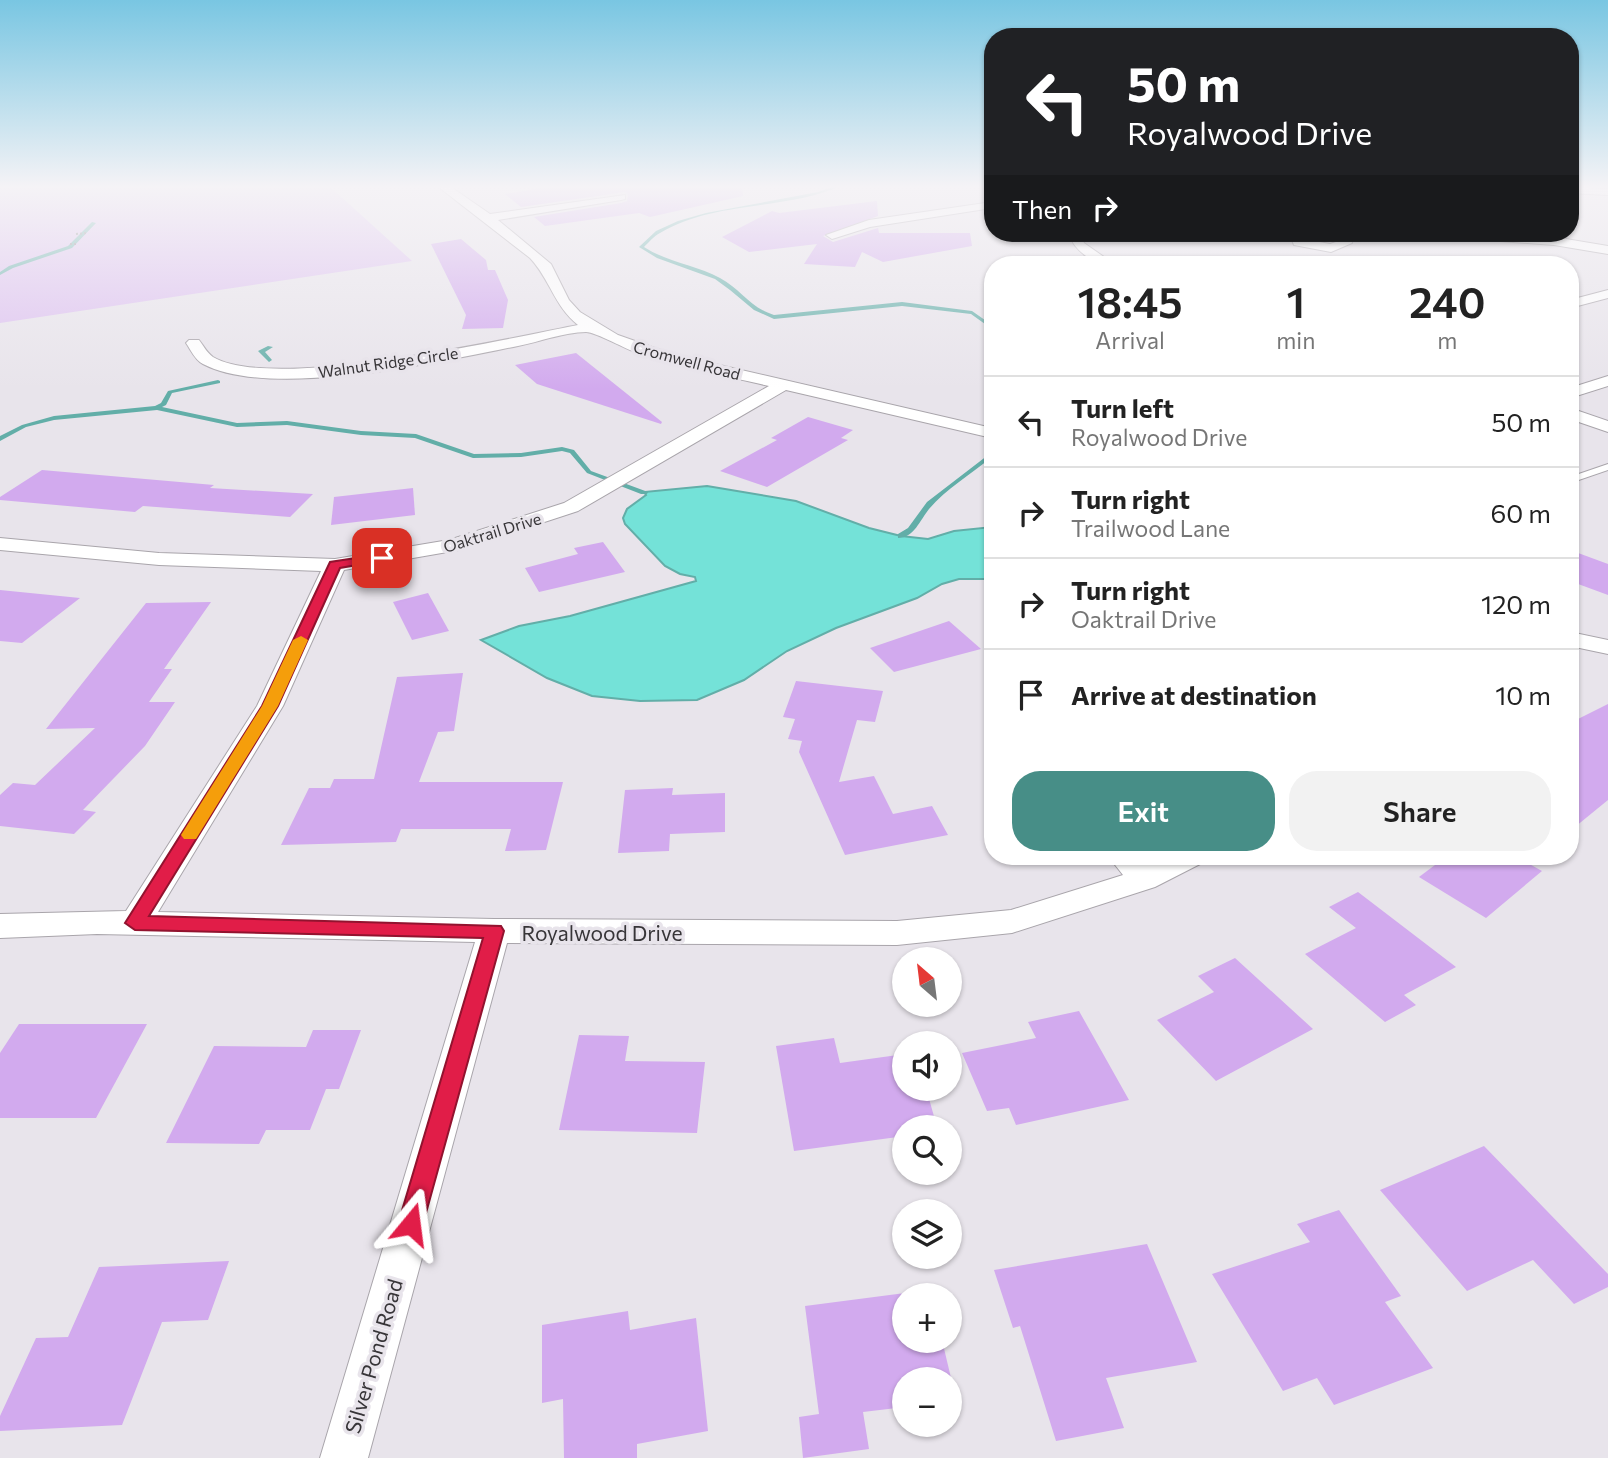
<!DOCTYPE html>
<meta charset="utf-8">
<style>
body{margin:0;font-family:Commissioner,sans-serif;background:#f2f2f2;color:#222;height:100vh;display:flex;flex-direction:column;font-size:26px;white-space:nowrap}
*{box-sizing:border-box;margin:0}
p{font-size:23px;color:#767676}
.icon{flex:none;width:38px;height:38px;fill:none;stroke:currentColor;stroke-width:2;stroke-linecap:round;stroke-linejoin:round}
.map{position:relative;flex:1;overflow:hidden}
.panel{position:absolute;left:984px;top:256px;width:595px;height:609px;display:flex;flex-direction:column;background:#fff;border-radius:28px;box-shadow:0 2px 5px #0004}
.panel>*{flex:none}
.banner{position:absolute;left:984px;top:28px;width:595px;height:214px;border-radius:28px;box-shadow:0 2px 5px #0004;background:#202124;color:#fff;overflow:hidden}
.needle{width:46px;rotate:332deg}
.tools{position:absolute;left:892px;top:947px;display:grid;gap:14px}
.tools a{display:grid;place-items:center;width:70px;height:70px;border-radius:50%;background:#fff;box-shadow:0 2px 5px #0004;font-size:35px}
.pin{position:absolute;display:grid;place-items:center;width:60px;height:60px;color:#fff;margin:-30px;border-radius:14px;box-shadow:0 4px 10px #0006}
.me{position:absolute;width:77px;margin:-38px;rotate:16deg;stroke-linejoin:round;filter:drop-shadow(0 0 5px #0008)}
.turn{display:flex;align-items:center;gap:24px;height:147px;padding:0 28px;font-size:32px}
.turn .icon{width:91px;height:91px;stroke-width:2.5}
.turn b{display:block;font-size:49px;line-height:60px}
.then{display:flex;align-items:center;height:66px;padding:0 28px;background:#0003;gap:14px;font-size:26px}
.eta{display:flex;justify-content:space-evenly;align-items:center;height:119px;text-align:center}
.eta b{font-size:42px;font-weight:600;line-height:49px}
.primary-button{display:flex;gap:14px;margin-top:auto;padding:14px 28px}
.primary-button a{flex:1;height:80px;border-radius:28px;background:#478e87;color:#fff;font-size:28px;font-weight:600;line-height:80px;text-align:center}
.primary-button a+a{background:#f2f2f2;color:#222}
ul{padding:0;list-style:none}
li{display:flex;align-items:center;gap:21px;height:91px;padding:0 28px;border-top:2px solid #e0e0e0}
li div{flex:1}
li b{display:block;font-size:26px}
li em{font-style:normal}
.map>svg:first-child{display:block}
.green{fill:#ddc1f0}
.water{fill:#74e2d8;stroke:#62aea8;stroke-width:2}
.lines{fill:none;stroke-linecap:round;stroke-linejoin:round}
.stream{fill:#62aea8;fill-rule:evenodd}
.building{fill:#d2aaee}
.service-casing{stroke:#a9a5ab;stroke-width:2}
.minor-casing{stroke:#a9a5ab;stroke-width:2}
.path{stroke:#88858a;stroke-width:2;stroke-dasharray:2 2;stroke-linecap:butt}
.service{fill:#fff;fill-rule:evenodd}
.minor{fill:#fff;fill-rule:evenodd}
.route{fill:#e11d48;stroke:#92132f;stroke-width:2}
.slow{fill:#f59e0b}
.labels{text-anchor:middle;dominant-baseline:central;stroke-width:7;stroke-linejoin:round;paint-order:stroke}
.far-street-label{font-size:16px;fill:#373538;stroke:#e8e4eb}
.near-street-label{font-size:21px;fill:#373538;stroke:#e8e4eb}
</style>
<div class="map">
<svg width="1608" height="1458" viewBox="0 0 1608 1458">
<rect width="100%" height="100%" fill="#e8e4eb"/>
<path class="green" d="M0,185h328l84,76 -412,62z"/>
<path class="water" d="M707,486l89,15 73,27 32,8 27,3 26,-8 38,-4v52h-33l-17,5 -25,14 -81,30 -49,23 -43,29 -47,20 -57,1 -48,-5 -45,-18 -66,-38 38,-14 51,-10 126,-35 -1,-4 -15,-3 -15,-8 -40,-42 -2,-6 4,-9 19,-14 -2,-3z"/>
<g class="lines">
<g class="stream">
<path d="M837,185h6c-57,26 -129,15 -183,48 -6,3 -11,9 -16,14 23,15 52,18 76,31 22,12 29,29 54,37l128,-13 70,9 20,14v4l-21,-15 -69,-8 -128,13 -20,-9 -24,-20 -15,-11 -58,-21 -18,-11 17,-16 22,-10 28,-8 112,-21z"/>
<path d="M92,222l4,1 -24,25 -59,20 -13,7v-3l9,-6 59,-20z"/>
<path d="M268,346l5,1 -8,5 7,8 -3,2 -11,-11z"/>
<path d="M218,380l2,1v2l-48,10 -6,12 -4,2 75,16 50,-2 74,10 55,3 58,20 47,-1 41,-6 12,3 17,21 57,21 -1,2h-6l-54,-21 -17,-20 -8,-2 -41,6 -48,1 -58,-20 -54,-3 -74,-10 -50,2 -80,-17 -103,10 -28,7 -26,14v-5l22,-11 32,-9 101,-10 6,-3 7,-12z"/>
<path d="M992,452v5c-21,17 -46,32 -63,52 -9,11 -15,29 -31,29v-4l10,-6 19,-26z"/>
</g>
</g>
<g class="building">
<path d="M559,185h183l1,11 -93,21 -11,-4 -94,13 -11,-9 87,-14 6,-2 1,-6 -3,-3 -104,15 -16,-13z"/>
<path d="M877,201l1,15 -55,20 10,6 45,-14 1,5h91l2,13 -89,16 -21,-10 -7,15 -51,-3 13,-20 -68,8 -27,-15 50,-26 7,2z"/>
<path d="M461,239l25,21 2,10h7l13,30 -5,28 -41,1 4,-14 -35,-71z"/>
<path d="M576,353l86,69 -1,2 -124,-40 -22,-19z"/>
<path d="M808,417l45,13 -12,8 7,2 -81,47 -47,-16 57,-31 -6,-2z"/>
<path d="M42,470l172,15 -4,3 103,6 -23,23 -147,-11 -8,6 -135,-12v-3z"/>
<path d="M413,488l2,27 -84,10 3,-28z"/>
<path d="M603,542l22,30 -86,20 -14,-24 53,-14 -4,-6z"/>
<path d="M1570,550l38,14v31l-38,-14z"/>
<path d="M0,590l80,8 -58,45 -22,-2z"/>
<path d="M428,593l21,38 -37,9 -19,-38z"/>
<path d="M211,602l-47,67h8l-23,33h26l-30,44 -62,64 13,2 -22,22 -74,-8v-31l13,-12 22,2 60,-57 -49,1 100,-126z"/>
<path d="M949,621l32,28 -87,23 -24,-24z"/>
<path d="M463,673l-9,58 -16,1 -19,50h144l-17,68 -41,1 6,-22h-110l-5,13 -115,3 28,-57h21l4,-9h40l23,-102z"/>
<path d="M796,681l87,10 -8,31 -18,-2 -18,62 35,-6 19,38 39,-8 16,29 -103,20 -46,-103 3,-11 -14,-2 7,-20 -12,-2z"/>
<path d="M1608,704v96l-38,31v-108z"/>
<path d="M673,788l-1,7 53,-2v39l-55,2 -1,17 -51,2 7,-63z"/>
<path d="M1447,856h68l27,15 -56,47 -67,-41z"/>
<path d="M1358,892l98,75 -52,28 12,10 -31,17 -80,-68 51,-26 -27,-21z"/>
<path d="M1235,958l78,71 -97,52 -59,-61 57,-28 -16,-16z"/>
<path d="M1079,1011l50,89 -113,25 -7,-17 -22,3 -25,-58 74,-15 -8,-16z"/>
<path d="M19,1024h128l-51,94h-96v-65z"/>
<path d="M313,1030h48l-22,59h-13l-16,41h-44l-7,14 -93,-1 48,-97 92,1z"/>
<path d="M579,1035l50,1 -4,25 80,1 -8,71 -138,-3z"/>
<path d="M834,1038l6,25 65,-9v34h21l11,39h-32v9l-111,15 -18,-105z"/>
<path d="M1484,1146l124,128v13l-34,17 -41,-44 -66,31 -87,-101z"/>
<path d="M1339,1210l62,86 -16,6 48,66 -99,37 -17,-27 -34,13 -71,-117 98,-32 -13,-18z"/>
<path d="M1147,1244l50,118 -91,16 18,50 -68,13 -36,-115 -7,2 -19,-58z"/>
<path d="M229,1261l-21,59 -46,2 -40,103 -122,6v-15l36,-78 32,-1 31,-70z"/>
<path d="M905,1293v47h37l14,59 -6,1v-21h-45v28l-42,5 6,37 -66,9 -4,-41 20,-3 -14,-108z"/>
<path d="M628,1311l2,19 66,-12 12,113 -71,13v14h-73l-1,-59 -21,4v-78z"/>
</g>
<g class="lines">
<defs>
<path id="service" d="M1608,464v6l-38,13v-6z"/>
<g id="minor">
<path d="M436,185h12l42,29 135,-19v4l-4,1 -123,20 53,44 18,36 11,12 38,23 54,19 320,74v10l-206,-48 -208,121 -119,39 -115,20 -61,136 -125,206 336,7 403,2 114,-11 112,-35 -15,-19h32l8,8 18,-8h40l-4,7 -47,24 -143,46 -115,12 -390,-2 -139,515h-48l155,-516 -378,-8 -97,4v-24l126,-3 131,-205 64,-135 -162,-6 -159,-15v-12l159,15 176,6 114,-19 115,-37 205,-117c-43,-10 -87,-18 -129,-32 -13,-4 -44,-22 -54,-22 -22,0 -47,10 -68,14 -76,15 -246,54 -315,18 -8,-4 -12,-14 -17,-21l3,-3h10c4,5 8,13 14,17 59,35 293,-18 365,-32 -24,-19 -28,-46 -48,-67z"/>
<path d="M1570,187l38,2v6l-38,-2z"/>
<path d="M992,202v6l-122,19 -38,12 -6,-4 43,-15z"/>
<path d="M1068,233h12l4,10 30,21c-20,1 -38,-11 -46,-31z"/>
<path d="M1289,233h12l2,6 27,5 9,-3 -2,-8h12l3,10 -21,9 -37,-7z"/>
<path d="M1442,233l112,4 54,9v8l-54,-9 -106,-8z"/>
<path d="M1608,290v8l-38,10v-8z"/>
<path d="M1608,376v10l-38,12v-10z"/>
<path d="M1570,408l38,13v11l-38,-13z"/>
<path d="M1570,632l38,8v14l-38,-8z"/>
</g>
</defs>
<use href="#service" class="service-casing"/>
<use href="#minor" class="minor-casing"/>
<g class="path">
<path d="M76,234l11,-1"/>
<path d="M70,244h6"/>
</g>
<use href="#service" class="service"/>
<use href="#minor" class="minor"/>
</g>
<linearGradient id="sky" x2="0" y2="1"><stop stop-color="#79c6e2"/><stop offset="0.48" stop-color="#f5f3f6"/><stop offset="1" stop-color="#f5f3f6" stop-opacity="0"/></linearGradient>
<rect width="1608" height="389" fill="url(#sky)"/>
<path class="route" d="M382,554l6,4 -2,2 -46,8 -62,138 -129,210 352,10 3,5 -81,293 -4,8 -8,4 -9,-4 -4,-8 85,-286 -348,-8 -10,-7 137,-217 68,-144z"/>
<path class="slow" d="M301,636l7,4 -30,66 -82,133h-12l-3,-4 81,-129 31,-66z"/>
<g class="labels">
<g class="far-street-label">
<text transform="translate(687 360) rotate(15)">Cromwell Road</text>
<text transform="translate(388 362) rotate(-8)">Walnut Ridge Circle</text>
<text transform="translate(492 532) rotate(-17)">Oaktrail Drive</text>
</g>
<g class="near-street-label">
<text x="602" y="932">Royalwood Drive</text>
<text transform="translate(373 1356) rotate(-74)">Silver Pond Road</text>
</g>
</g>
</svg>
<div class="tools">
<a><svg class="needle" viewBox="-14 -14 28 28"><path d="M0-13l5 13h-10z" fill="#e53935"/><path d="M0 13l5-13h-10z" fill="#767676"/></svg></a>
<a><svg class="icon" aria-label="sound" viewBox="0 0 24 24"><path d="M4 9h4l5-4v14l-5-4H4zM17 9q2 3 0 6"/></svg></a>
<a><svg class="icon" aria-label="search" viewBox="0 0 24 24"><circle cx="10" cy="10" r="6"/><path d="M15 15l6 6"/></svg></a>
<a><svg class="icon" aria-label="layers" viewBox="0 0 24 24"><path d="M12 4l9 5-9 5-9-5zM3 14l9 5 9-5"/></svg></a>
<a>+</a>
<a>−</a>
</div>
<div class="pin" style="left:382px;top:558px;background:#d93025"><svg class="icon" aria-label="arrive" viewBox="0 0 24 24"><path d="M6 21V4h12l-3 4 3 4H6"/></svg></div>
<svg class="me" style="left:411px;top:1224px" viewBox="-20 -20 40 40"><path d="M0-17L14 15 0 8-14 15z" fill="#e11d48" stroke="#fff" stroke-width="4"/></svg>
<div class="banner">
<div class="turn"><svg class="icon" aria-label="left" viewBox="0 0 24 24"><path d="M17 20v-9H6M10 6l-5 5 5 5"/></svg><div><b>50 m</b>Royalwood Drive</div></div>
<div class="then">Then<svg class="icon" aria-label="right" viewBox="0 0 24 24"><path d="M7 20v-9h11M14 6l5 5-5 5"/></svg></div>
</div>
<section class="panel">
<div class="eta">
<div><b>18:45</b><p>Arrival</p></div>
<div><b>1</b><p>min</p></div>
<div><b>240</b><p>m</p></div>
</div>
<ul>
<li><svg class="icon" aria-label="left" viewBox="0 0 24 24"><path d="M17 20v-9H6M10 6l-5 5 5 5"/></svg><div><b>Turn left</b><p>Royalwood Drive</p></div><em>50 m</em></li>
<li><svg class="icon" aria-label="right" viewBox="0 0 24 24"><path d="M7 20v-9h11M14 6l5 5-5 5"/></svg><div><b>Turn right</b><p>Trailwood Lane</p></div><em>60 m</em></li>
<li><svg class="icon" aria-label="right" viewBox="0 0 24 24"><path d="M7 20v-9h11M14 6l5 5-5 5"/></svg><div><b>Turn right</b><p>Oaktrail Drive</p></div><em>120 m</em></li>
<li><svg class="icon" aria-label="arrive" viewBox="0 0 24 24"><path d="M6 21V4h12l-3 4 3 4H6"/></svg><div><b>Arrive at destination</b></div><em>10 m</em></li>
</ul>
<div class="primary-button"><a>Exit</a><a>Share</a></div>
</section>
</div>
